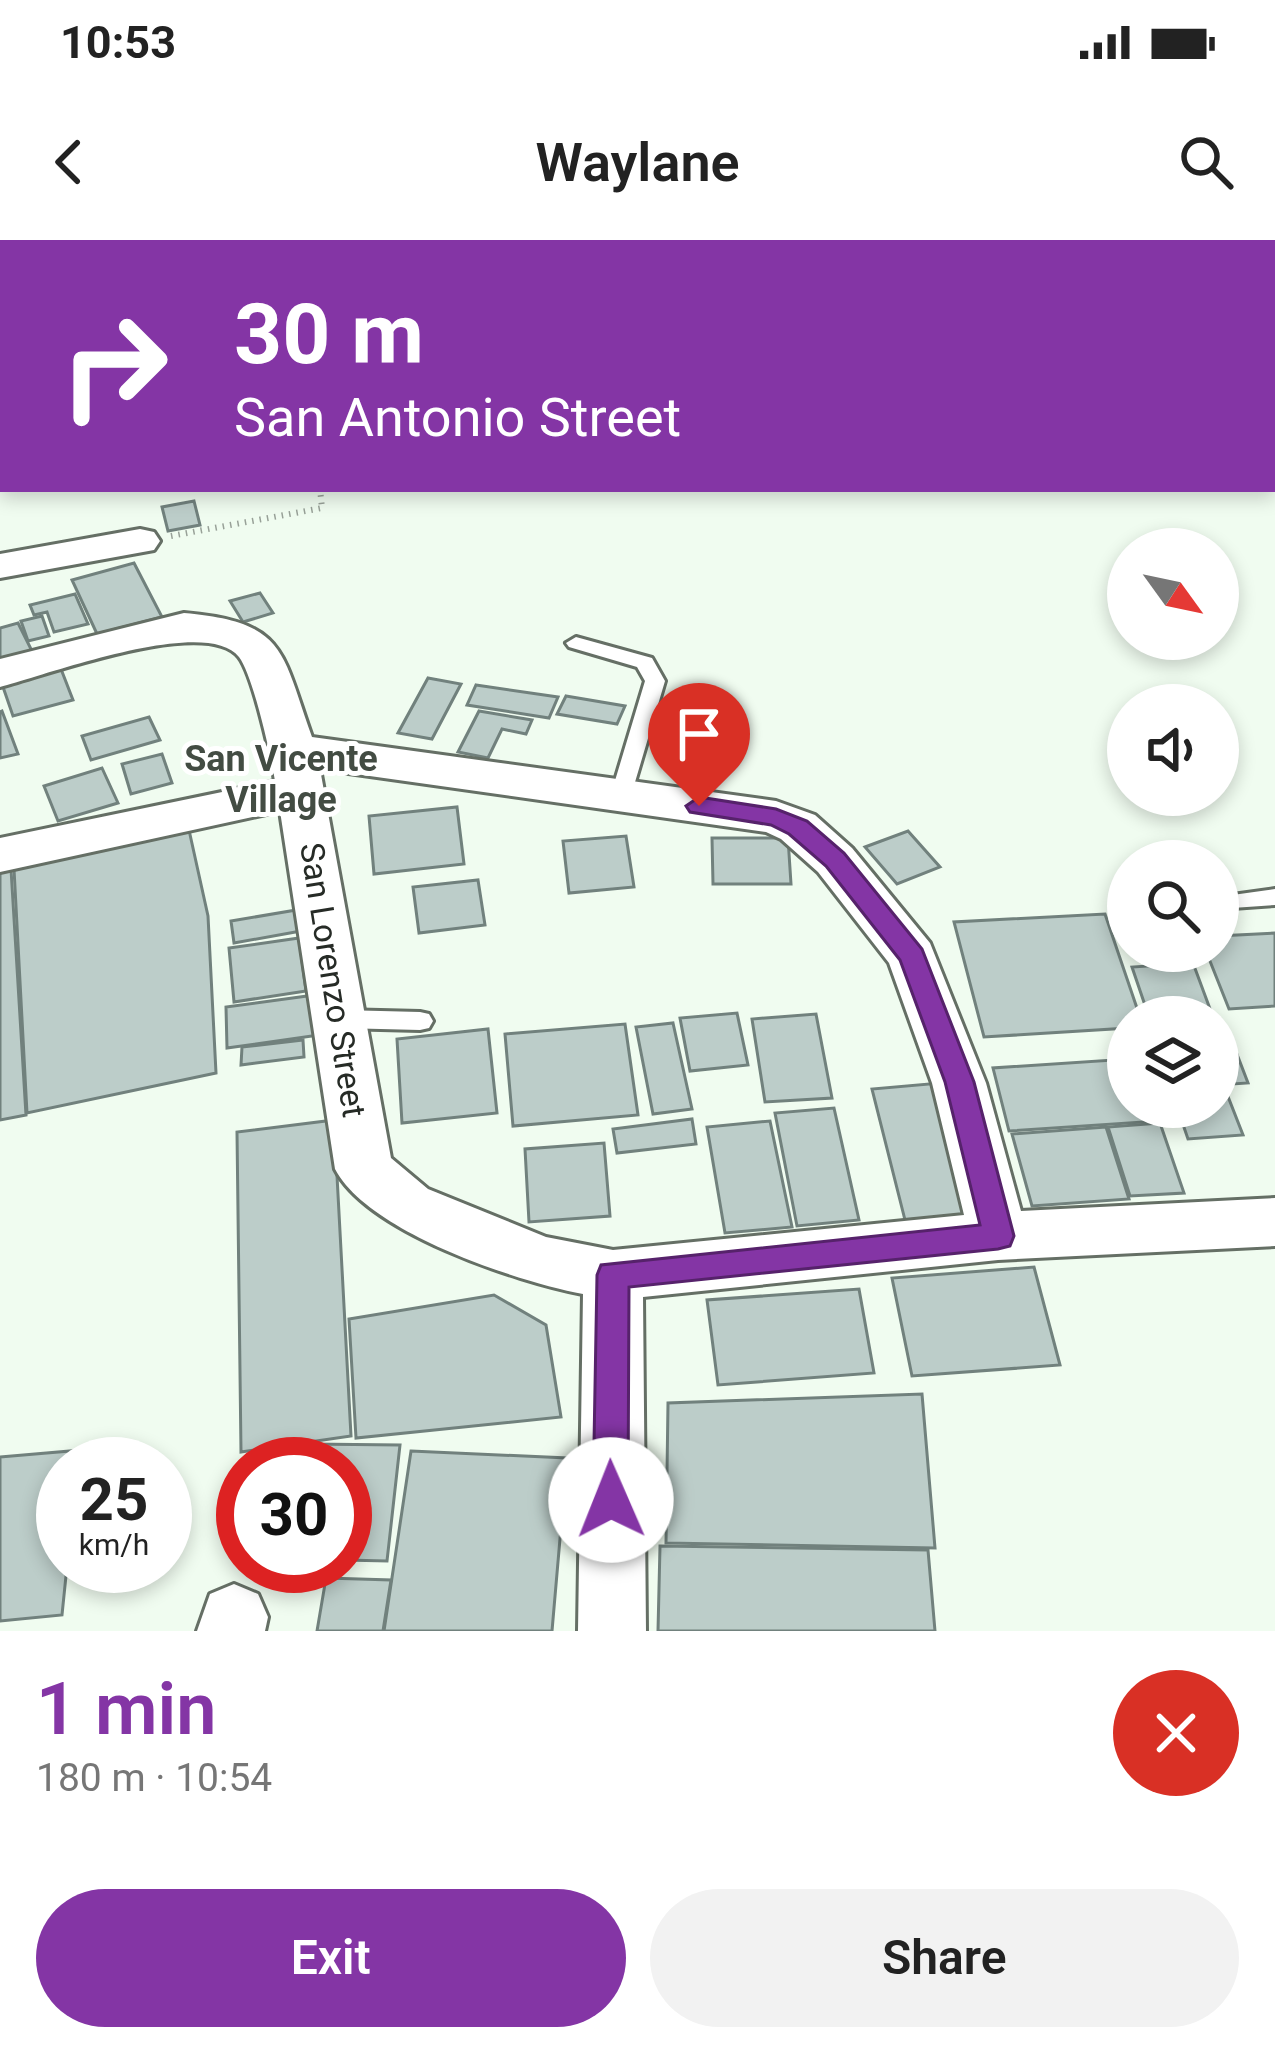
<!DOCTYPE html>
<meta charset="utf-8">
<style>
body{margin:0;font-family:Roboto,sans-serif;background:#f2f2f2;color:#222;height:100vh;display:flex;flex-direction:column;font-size:45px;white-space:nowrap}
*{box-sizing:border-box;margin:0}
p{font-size:39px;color:#767676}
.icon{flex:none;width:66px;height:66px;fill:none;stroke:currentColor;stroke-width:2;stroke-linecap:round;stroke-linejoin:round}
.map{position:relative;height:1391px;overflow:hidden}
.panel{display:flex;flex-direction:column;background:#fff;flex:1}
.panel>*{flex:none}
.hud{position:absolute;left:0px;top:0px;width:1275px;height:252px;box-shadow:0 6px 18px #0003;background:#8435a5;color:#fff;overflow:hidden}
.needle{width:78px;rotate:123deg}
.controls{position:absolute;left:1107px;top:288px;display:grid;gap:24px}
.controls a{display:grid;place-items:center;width:132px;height:132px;border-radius:50%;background:#fff;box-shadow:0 6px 18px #0003;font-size:60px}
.speed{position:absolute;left:36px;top:1197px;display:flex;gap:24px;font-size:60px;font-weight:700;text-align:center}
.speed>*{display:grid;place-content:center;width:156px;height:156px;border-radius:50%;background:#fff;box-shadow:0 6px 18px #0003;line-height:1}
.speed small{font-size:30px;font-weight:400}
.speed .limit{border:18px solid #d22;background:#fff;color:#111}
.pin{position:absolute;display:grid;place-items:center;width:102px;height:102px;color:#fff;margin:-123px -51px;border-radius:50% 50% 50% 0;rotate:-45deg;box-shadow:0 0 12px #0007}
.pin .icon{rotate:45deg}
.me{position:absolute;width:132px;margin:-66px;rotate:359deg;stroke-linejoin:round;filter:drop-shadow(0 0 9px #0008)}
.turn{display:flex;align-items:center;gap:42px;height:252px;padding:0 36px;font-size:54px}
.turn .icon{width:156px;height:156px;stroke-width:2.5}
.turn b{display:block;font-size:84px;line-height:102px}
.round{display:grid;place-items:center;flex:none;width:126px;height:126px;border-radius:63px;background:#f2f2f2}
.headline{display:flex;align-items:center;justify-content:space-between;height:204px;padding:0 36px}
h1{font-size:72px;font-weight:600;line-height:90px;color:#8435a5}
.cta{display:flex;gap:24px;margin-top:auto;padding:24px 36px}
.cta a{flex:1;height:138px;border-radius:72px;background:#8435a5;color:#fff;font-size:48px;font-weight:600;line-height:138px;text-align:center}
.cta a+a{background:#f2f2f2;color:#222}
.status{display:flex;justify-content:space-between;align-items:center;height:84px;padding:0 60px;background:#fff;direction:ltr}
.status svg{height:33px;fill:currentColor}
header{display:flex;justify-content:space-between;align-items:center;height:156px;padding:0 36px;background:#fff;font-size:54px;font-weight:600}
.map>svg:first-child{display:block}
.water{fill:#73baca}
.building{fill:#bccdc9;stroke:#71817d;stroke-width:3}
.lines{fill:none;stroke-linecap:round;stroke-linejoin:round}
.lane-casing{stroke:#656f65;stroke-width:6}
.street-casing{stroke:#656f65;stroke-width:6}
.path{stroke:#98a198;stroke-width:6;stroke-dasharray:1.5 6;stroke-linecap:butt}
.lane{fill:#fff;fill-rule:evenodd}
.street{fill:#fff;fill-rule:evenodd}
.route{fill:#8435a5;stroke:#56226b;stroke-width:3}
.labels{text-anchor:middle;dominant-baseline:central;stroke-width:10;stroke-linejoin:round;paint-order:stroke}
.street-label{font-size:33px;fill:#262b26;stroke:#fff}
.neighbourhood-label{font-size:36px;font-weight:bold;fill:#434c43;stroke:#fff}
</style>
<div class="status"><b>10:53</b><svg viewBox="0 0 49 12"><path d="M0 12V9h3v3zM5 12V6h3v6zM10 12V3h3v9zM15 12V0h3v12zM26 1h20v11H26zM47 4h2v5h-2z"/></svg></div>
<header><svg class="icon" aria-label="back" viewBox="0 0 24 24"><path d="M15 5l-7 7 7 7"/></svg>Waylane<svg class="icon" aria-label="search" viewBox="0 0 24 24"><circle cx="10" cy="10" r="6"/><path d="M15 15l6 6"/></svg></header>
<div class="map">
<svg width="1275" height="1391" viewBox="0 0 1275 1391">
<rect width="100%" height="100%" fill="#f0fcf0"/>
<path class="water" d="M0,0h446l-443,3 -3,174z"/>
<g class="building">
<path d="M194,261l6,24 -32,6 -6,-24z"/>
<path d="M134,323l28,54 -65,17 -25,-54z"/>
<path d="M260,353l13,20 -30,9 -13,-21z"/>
<path d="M75,354l13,30 -34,8 -7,-20 -13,3 -4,-10z"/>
<path d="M42,376l7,20 -21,5 -7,-20z"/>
<path d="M18,383l15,30 -33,10v-35z"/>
<path d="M61,429l12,31 -60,16 -11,-32z"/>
<path d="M428,438l33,6 -29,55 -34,-6z"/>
<path d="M476,445l82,12 -9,21 -82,-13z"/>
<path d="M566,456l59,10 -8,18 -60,-10z"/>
<path d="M2,471l16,43 -18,4v-46z"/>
<path d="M479,471l53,9 -6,14 -24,-5 -14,29 -30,-6z"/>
<path d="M149,477l11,23 -69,20 -9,-24z"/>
<path d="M162,514l10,29 -41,11 -9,-30z"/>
<path d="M102,528l16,35 -60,18 -14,-35z"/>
<path d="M457,567l7,57 -90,10 -5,-58z"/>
<path d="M189,590l19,86 8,157 -189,40 -13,-244z"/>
<path d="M908,591l32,36 -43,17 -32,-37z"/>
<path d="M626,596l8,51 -65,6 -6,-52z"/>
<path d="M712,598h76l3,46h-78z"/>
<path d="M11,629l15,246 -26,5v-249z"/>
<path d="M478,640l7,45 -66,8 -6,-46z"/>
<path d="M308,668l4,21 -78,14 -3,-22z"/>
<path d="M1105,674l35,103h-12v11l-144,9 -30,-115z"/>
<path d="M1275,693v73l-46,3 -23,-58h12v-15z"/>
<path d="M299,698l7,53 -72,11 -5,-54z"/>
<path d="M1193,723l20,54h-64l-17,-50z"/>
<path d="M322,754l4,40 -99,14 -1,-41z"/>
<path d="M737,773l11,52 -58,6 -10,-53z"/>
<path d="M816,774l16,84 -67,4 -13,-83z"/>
<path d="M673,783l19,86 -39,5 -17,-87z"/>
<path d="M625,784l13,91 -125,11 -8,-92z"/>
<path d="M488,789l9,84 -95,10 -5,-84z"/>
<path d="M303,800l1,17 -63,8 1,-18z"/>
<path d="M1235,809l13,34 -30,2v-35z"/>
<path d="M1128,819v48h41l5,13 -165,11 -16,-63z"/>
<path d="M940,843l37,131 -72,6 -33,-131z"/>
<path d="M1218,854h9l16,41 -55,4 -11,-32h41z"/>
<path d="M834,868l25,112 -62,6 -22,-113z"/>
<path d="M692,879l4,25 -79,9 -4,-24z"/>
<path d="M334,880l17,316 -110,16 -4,-320z"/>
<path d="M770,881l22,106 -67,6 -18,-106z"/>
<path d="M1160,883l24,70 -54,3 -22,-69z"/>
<path d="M1106,887l23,72 -97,7 -20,-72z"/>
<path d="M604,903l6,73 -81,6 -4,-73z"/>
<path d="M1034,1027l26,98 -148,11 -20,-98z"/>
<path d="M859,1049l15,84 -156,12 -11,-85z"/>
<path d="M494,1055l52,30 15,92 -205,21 -7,-119z"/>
<path d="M922,1154l13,154 -269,-5 2,-140z"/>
<path d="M308,1204l92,1 -13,116 -42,-1v-96h-40z"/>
<path d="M82,1210l-2,14h-17v102h4l-5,49 -62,6v-164z"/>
<path d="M411,1211l156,7 -15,173h-168z"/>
<path d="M660,1306l268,4 7,81h-277z"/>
<path d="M326,1338l65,2 -8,51h-66z"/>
</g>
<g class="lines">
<defs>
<g id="lane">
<path d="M576,397l76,21 13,23 -35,118h-16l-3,-5 34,-113 -8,-14 -68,-20 -3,-4z"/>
<path d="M1275,649v16l-57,4v-12z"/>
<path d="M341,770l79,2 9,2 4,7 -4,7 -9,2 -79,-2 -9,-2 -4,-7 4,-7z"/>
</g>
<g id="street">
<path d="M140,289l14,3 6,9 -6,9 -154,28v-24z"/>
<path d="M184,373c102,9 97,37 128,124l464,64 39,14 37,33 78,95 56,140 35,128 254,-13v48l-277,14 -355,37 3,334h-68l5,-337c-68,-13 -215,-62 -248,-125l-55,-358 -280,61v-34l275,-57c-4,-25 -22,-106 -36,-124 -33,-42 -192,18 -239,30v-28zM320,529l446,63 15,7 37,33 71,91 43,120 32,132 -351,35 -67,-13 -118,-48 -37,-31z"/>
<path d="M234,1344l24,10 10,23 -3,14h-68l13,-37z"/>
</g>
</defs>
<use href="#lane" class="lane-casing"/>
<use href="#street" class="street-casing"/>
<g class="path">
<path d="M478,3l6,-3"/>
<path d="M171,296l151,-28 -2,-19"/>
</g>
<use href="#lane" class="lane"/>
<use href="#street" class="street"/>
</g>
<path class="route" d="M699,557l77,12 31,12 37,32 78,96 52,133 40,154 -4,10 -12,3 -369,38 -1,213 -5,12 -12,5 -13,-5 -5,-12 4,-225 4,-10 379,-40 -35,-143 -45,-122 -74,-94 -37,-32 -18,-9 -81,-13 -4,-6z"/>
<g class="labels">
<g class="street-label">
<text transform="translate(333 740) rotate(81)">San Lorenzo Street</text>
</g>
<g class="neighbourhood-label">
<text x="281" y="519">San Vicente<tspan x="281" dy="41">Village</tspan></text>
</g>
</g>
</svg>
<div class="controls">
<a><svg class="needle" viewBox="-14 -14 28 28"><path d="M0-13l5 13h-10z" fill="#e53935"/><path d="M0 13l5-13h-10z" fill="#767676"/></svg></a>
<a><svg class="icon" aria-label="sound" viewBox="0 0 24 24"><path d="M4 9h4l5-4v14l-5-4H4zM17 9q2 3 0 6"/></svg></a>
<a><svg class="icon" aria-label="search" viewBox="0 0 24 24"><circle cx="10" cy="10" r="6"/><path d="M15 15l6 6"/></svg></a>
<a><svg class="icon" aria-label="layers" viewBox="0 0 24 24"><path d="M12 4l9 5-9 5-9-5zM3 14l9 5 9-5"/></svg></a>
</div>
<div class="speed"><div>25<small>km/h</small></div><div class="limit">30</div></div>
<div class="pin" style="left:699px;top:566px;background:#d93025"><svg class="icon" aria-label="arrive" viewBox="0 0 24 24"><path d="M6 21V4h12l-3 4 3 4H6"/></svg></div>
<svg class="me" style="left:611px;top:1260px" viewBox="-20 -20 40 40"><circle r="19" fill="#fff"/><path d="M0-13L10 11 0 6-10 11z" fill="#8435a5"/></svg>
<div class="hud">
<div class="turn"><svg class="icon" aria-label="right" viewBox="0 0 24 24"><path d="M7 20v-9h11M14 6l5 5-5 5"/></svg><div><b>30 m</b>San Antonio Street</div></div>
</div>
</div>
<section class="panel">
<div class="headline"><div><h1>1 min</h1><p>180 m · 10:54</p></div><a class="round" style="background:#d93025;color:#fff"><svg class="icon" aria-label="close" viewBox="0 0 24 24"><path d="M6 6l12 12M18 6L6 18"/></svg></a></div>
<div class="cta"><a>Exit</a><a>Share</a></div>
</section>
